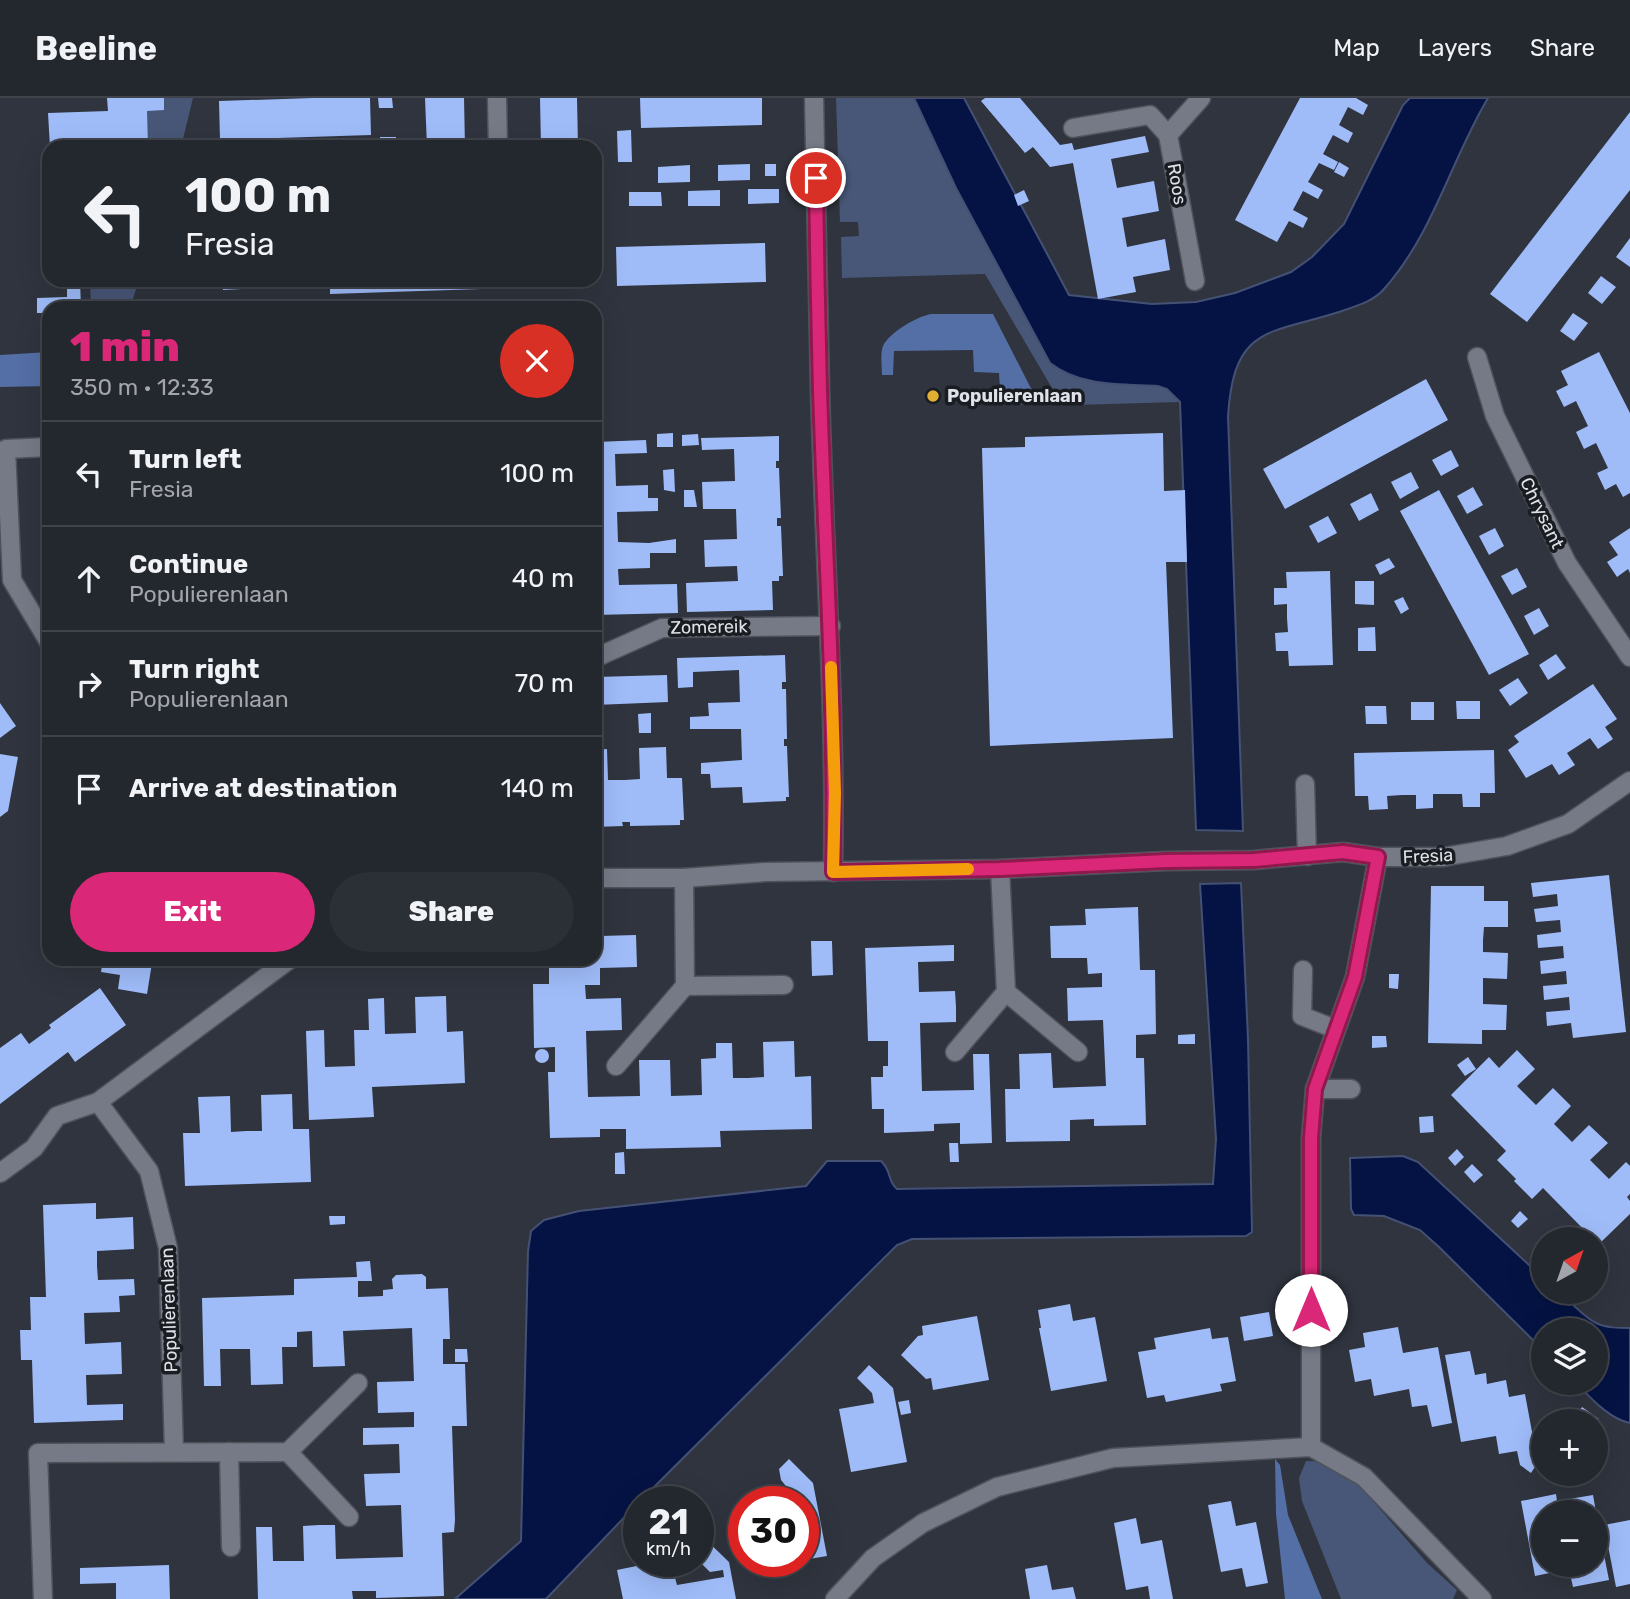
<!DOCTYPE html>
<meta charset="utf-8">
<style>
body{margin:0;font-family:Rubik,sans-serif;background:#2b2f36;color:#f1f3f6;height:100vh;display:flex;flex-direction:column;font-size:26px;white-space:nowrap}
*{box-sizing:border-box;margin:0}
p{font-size:23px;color:#a3a5aa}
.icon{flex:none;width:38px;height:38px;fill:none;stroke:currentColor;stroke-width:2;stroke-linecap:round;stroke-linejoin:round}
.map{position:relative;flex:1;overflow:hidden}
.details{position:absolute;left:42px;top:203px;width:560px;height:665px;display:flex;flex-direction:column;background:#23272e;border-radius:21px;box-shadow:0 7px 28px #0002,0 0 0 2px #40444a}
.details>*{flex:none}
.top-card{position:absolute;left:42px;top:42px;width:560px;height:147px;border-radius:21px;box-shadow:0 7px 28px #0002,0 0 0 2px #40444a;background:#23272e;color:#f1f3f6;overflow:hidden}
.needle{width:46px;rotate:40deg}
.fabs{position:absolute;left:1531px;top:1129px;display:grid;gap:14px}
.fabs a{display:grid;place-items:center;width:77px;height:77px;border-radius:50%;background:#23272e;box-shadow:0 7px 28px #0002,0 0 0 2px #40444a;font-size:35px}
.speed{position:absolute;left:623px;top:1388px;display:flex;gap:14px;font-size:35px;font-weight:700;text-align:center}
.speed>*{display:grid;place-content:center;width:91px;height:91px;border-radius:50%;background:#23272e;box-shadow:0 7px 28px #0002,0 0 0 2px #40444a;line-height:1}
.speed small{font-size:18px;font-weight:400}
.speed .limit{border:10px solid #d22;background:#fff;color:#111}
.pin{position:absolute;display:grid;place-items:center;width:60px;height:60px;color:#fff;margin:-30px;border:4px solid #fff;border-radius:50%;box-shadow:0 2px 7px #0007}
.me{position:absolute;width:77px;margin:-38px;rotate:0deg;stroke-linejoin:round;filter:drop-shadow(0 0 5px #0008)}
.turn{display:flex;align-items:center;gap:24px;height:147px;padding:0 28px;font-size:32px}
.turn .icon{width:91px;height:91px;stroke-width:2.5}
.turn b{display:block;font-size:49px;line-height:60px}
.round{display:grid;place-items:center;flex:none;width:74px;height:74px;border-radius:37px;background:#2b2f36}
.summary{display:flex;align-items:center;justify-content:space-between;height:119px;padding:0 28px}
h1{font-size:42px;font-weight:800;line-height:52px;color:#db2777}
.button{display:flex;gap:14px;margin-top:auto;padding:14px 28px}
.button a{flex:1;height:80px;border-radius:42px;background:#db2777;color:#fff;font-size:28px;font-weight:800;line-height:80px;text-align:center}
.button a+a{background:#2b2f36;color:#f1f3f6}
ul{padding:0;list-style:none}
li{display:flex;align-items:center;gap:21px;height:105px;padding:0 28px;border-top:2px solid #40444a}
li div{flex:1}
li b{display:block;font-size:26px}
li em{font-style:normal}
header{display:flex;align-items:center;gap:42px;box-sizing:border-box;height:98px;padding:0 35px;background:#23272e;border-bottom:2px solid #40444a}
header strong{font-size:33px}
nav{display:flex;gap:38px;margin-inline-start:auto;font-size:24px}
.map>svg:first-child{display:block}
.green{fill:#485778}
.forest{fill:#546ea6}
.water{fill:#041343;stroke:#455174;stroke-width:2}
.building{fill:#9fbcf9}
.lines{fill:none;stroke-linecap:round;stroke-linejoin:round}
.minor-casing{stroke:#4f525b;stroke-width:21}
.minor{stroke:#757a86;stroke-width:18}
.route-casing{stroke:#8e194d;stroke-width:18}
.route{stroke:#db2777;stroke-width:12}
.slow{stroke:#f59e0b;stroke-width:12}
.poi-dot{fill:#e2af34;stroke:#191c20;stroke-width:2.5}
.labels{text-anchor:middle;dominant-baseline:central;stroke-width:7;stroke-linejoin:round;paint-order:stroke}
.street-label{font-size:18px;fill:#dee1e7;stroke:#191c20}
.poi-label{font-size:18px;font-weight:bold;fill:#dee1e7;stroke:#191c20;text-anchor:start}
</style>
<header>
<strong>Beeline</strong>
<nav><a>Map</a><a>Layers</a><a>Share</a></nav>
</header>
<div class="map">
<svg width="1630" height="1501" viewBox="0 0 1630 1501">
<rect width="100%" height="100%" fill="#2f343e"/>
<g class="green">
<path d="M112,0h81l-12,49h-70z"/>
<path d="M836,0h78l42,90 94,175c31,24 71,21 108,23l9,3 13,13 -106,3 -15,-5 -74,-126 -143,4 -1,-41 18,-1 -1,-14h-18z"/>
<path d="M90,182h49l-9,28h-39z"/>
<path d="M1306,1363l33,1 88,101 30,27 -4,9h-112l-39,-98 -3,-23z"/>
</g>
<g class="forest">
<path d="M931,216h62l46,90 -38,1 -2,-32 -25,-1 -1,-22 -79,1 -1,24h-11c0,-8 -2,-21 1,-29 7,-14 33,-29 48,-32z"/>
<path d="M49,254v34l-49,1v-32z"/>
<path d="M1275,1361l5,6 8,50 34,84h-37l-9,-85z"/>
</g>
<g class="water">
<path d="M914,0h50l105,197 83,9 44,-2 39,-9 56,-21 21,-15 32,-33 59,-119 7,-7h78c-37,62 -55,136 -104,191 -10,12 -28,17 -42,22 -73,24 -108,13 -114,105l15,415 -47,-1 -16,-428 -13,-13 -9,-3c-37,-2 -77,1 -108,-23l-94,-175z"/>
<path d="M1241,785l7,156 4,193 -6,4 -334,3 -15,6 -258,257 -93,97h-91l66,-58 7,-290 3,-20 13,-11 35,-9 227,-25 21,-25h54c11,10 6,20 16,28l316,-5 3,-45 -16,-255z"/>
<path d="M1403,1058l15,6 125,116 1,14c25,0 31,20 52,31 10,5 23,5 34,5v95c-21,-4 -40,-26 -54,-40l20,-1v-52h-52l-1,20 -104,-103 -19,-17 -36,-14 -30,-1 -3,-6 -1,-51z"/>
</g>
<g class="building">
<path d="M107,0h57v12l-17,1 1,36h-98l-2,-34 60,-2z"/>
<path d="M313,0h57l1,37 -151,5 -1,-39z"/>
<path d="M378,0h14l1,10h-14z"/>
<path d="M425,0h39l1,49h-38z"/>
<path d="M540,0h37l1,49h-37z"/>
<path d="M640,0h122v27l-121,3z"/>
<path d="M985,0h35l40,47 12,-2 2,7 71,-14 4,16 -38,7 6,29 37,-7 5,30 -37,7 5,29 38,-8 5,31 -37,7 3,15 -38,7 -25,-136 -23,4 -17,-20 -8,6 -44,-52z"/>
<path d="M1300,0h56l12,7 -5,10 -15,-8 -9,18 14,8 -5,10 -15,-8 -10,19 15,8 -4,8 -15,-7 -11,19 15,8 -5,9 -15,-8 -10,19 15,8 -5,10 -14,-7 -12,21 -42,-22z"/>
<path d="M1630,14v78l-103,132 -37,-28z"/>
<path d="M631,32l1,32h-14l-1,-31z"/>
<rect x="380" y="39" width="16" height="10"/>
<path d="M1339,64l10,6 -5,9 -10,-5z"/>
<path d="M750,66v16l-32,1v-16z"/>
<rect x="765" y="66" width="11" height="12"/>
<path d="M690,67v17l-32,1v-16z"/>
<path d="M748,91h31v14l-31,1z"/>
<path d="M720,92v16h-32v-15z"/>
<path d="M1024,92l5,11 -11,5 -4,-11z"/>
<path d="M629,94h32l1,14h-33z"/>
<path d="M1630,140v29l-14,-10z"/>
<path d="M765,145l1,39 -149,4 -1,-39z"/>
<path d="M1601,178l15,11 -14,17 -14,-11z"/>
<path d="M223,182h39v8l-39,2z"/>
<path d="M330,182h151v9l-151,5z"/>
<path d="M80,183l1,27h-32v5h-12v-15l30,-1v-15z"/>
<path d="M1573,215l15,10 -14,18 -14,-10z"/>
<path d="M1599,254l31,61v80l-7,4 -7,-13 -11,6 -8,-17 11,-5 -12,-25 -12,6 -8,-17 12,-6 -12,-25 -12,6 -8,-16 12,-6 -7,-14z"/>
<path d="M1426,281l22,41 -163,89 -22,-40z"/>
<path d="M673,335v14h-16v-13z"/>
<path d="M1163,335l1,58 21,-1 2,72h-21l7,176 -183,8 -8,-298 43,-1v-10z"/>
<path d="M698,336l1,11 -17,1v-11z"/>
<path d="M779,338v25h-3v7h3l2,50h-4v8h4l2,50h-4v5h-7l1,29 -86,2 -1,-29 52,-2 -1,-15 -32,1 -1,-27 33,-1 -1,-30h-33l-1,-27 33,-1 -1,-32 -32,1 -1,-12z"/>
<path d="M646,342l1,13 -32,1 1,32 32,-1v13h10v13l-41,1 1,30 31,1 27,-4v14h-26v15l-32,1 1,16 58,-1 1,29 -83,2v-173z"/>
<path d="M1451,352l8,16 -18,10 -9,-16z"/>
<path d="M674,371l1,23 -11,-2 -1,-20z"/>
<path d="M1411,374l8,16 -19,11 -9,-17z"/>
<path d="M1473,389l10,18 -16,9 -10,-18z"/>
<path d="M684,392h10l3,17h-13z"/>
<path d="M1439,392l90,164 -40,21 -89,-164z"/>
<path d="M1371,395l8,17 -20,11 -9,-17z"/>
<path d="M1328,418l9,17 -19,10 -9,-17z"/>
<path d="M1495,430l9,18 -15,9 -10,-19z"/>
<path d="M1630,430v45l-2,-4 -11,8 -10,-15 11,-7 -9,-13z"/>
<path d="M1389,460l6,9 -15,8 -5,-10z"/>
<path d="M1517,470l10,19 -15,8 -11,-19z"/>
<path d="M1330,473l3,94 -44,1 -1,-15h-12l-1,-18 13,-1 -1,-14v-14l-13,1v-17h13l-1,-16z"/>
<path d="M1355,483h19v24l-19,-1z"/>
<path d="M1403,499l6,12 -8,5 -7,-13z"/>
<path d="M1539,510l10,18 -15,9 -10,-19z"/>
<path d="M1375,529l1,24h-18v-23z"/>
<path d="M1556,556l10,14 -18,12 -9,-15z"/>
<path d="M785,557l1,27h-4v7h4l1,50h-3v7h3l2,51h-3v4l-43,2 -1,-16 -31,1 -1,-14h-9v-11l41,-3 -1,-31h-51v-12l19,-1 -1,-13 32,-1 -1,-32 -46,2v15l-15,1 -1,-30z"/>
<path d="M667,577l1,27 -73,3v-28z"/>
<path d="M1518,580l10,15 -18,13 -11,-16z"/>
<path d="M1593,586l24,35 -12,8 8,12 -15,10 -8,-11 -23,15 8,12 -16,10 -7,-11 -26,14 -18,-28 11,-8 -5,-6z"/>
<path d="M1456,603h24v18h-23z"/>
<rect x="1411" y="604" width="23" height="18"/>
<path d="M0,605l16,23 -16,12z"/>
<path d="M1365,608h21l1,18h-21z"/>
<path d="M651,615v20h-12l-1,-19z"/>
<path d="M666,649l1,31h15l2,42h-4v5l-50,1v-4h-8l1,4 -28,1v-77l12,-1 1,31h17l15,-1 -1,-31z"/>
<path d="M1494,652l1,43h-15v14h-17l-1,-13h-29v14l-17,1v-14h-14l-15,1 1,13 -19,1 -1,-14h-13l-1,-43z"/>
<path d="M0,656l18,3 -10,54 -8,6z"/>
<path d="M45,684l4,1v29l-8,-1z"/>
<path d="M1609,777l17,157 -53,6 -2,-15 -24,3 -1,-14 24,-2 -1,-13 -25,3 -1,-14 24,-2 -1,-13 -25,3 -1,-13 24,-3 -1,-12 -25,2 -1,-13 24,-3 -1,-12 -24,2 -2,-13 24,-3 -1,-12 -24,3 -2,-14z"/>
<path d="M1431,788h53v15h24v26h-24l-1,13v12l25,1 -1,26 -24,-1v26l24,1 -1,25h-24v14l-54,-1z"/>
<path d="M1138,809l2,63h15l1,64 -20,1v23h8l2,67 -52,1v-7l-24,1v21l-64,1 -1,-53h15l-1,-35 32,-1 2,35 53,-2 -3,-66 -35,1 -1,-33 35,-1v-14l-14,1 -1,-16h-36l-1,-32 36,-1 -1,-16z"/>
<path d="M595,822h4l1,16 36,-1 1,32 -37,1v17h-15l1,14 35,-1 1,32 -36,1 2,66 52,-1 -1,-36h31l1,36 31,-1 -1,-36 15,-1v-15h16l1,35h15l16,-1 -1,-35 31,-1 1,36 16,-1 1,53 -92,2 1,16 -95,2v-20h-26v8l-50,1 -2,-66h7v-25l-21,1 -1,-64h16v-25h46z"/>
<path d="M811,843h21l1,34 -21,1z"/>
<path d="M954,847v16l-36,1 1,30 36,-1 1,16v15l-36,1 2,68 52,-1 -1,-36h16l3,89 -32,1v-21l-26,1v7l-50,2v-24h-12l-1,-32h12v-11h5v-25h-20l-3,-93z"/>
<path d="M103,861h48l-1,4h2l-5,31 -29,-5 2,-14 -19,-3z"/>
<path d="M1389,876h10l-1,15 -9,-1z"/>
<path d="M100,890l26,37 -51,37 -7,-10 -68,52v-56l21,-15 8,11 22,-16 -2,-3z"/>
<path d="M446,898l1,36 16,-1 2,52 -93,4 2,30 -65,3 -3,-89 18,-1 1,37 30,-1 -1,-36h15l-1,-31 16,-1 1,36 31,-1 -1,-36z"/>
<path d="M1195,936v10h-17v-9z"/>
<path d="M1372,938h14l1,11 -15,1z"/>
<circle cx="542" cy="958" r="7"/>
<path d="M1517,952l18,19 -18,17 19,19 17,-17 18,18 -17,18 18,18 17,-17 19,18 -18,17 19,19 17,-17 4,4v28l-3,3 3,4v13l-31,30 -3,-5h-3l-50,-51 -11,11 -18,-18 2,-2 -19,-19 9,-9 -55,-56 38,-38 10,11z"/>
<path d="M1468,959l8,12 -11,7 -8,-11z"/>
<path d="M292,996l1,35h16l2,53 -126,4 -2,-53h17l-2,-36 32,-1 1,36 15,-1h16l-1,-36z"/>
<path d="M1433,1018l1,16 -14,1 -1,-16z"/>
<path d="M949,1045h9l1,19h-9z"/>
<path d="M1457,1051l7,8 -9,9 -7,-8z"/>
<path d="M624,1054l1,22h-10v-21z"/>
<path d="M1472,1066l11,11 -9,8 -10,-11z"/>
<path d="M96,1105v16l37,-2 1,32 -37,2v15l1,14 36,-1 1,16 -16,1 1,16 -36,1 1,31 36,-2 1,32 -36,1 1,30 36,-1v16l-89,3 -2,-63h-11l-1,-30h11l-1,-33h16l-3,-92z"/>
<path d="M1520,1113l8,8 -10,9 -7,-7z"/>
<path d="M329,1118h16v8l-15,1z"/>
<path d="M370,1163l2,20h-14v16l25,-1v-6l10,-1 -1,-10 4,-4 26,-1 4,3v12l22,-1 2,51h-7v25h22l2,62h-15l3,94 -1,12 -12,1 2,63 -68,2v-7h-24l1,8h-95l-2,-72h16l1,34h31l-1,-35 16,-1h16l1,34 67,-2 -2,-52 -35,1 -1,-15 -1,-17 36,-1 -1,-29 -36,1v-17l51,-1v-15l-36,1 -1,-31 37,-1 -2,-53 -69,3 2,35 -32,1 -1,-36 -15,1v15h-15l1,37 -32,1 -1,-36h-30l1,37h-17l-2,-88 92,-3v-16l63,-2 -1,-15z"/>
<path d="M1070,1206l3,17 22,-4 12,64 -56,10 -12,-63h2l-3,-18z"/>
<path d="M1269,1214l4,24 -29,5 -4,-24z"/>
<path d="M977,1218l12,64 -56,10 -2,-12 -5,1 -25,-24 17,-19 5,-1 -1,-9z"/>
<path d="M1398,1229l5,26 35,-6 14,76 -20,4 -5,-22 -15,2 -3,-18 -35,7 -3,-17 -16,3 -6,-32 16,-3 -2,-14z"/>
<path d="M1210,1230l2,11 16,-2 8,44 -16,3 2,7 -56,11 -2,-7 -17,3 -9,-46 18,-3 -2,-11z"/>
<path d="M455,1251h12l1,13h-13z"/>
<path d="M1470,1253l5,24 11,-2 1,11 19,-4 3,17 16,-3 10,54 9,5 -13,20 -11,-8 -3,-14 -18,3 -3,-18 -35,6 -16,-87z"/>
<path d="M869,1267l24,23 14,74 -56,10 -12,-63 35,-6 -2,-10 -15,-15z"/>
<path d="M909,1302l2,13 -10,2 -3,-13z"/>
<path d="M1582,1309l17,12 -2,2h-25z"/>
<path d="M789,1361l24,24 14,73 -24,4v-58h-29l20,-6 -13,-16 -2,-11z"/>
<path d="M1556,1396l1,7 36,-6 3,17h-52v52h52l1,-45 12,61 -36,7 -4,-18 -34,7 -14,-75z"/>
<path d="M1231,1403l5,25 20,-4 12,61 -22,4 -4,-19 -21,4 -13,-67z"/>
<path d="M1136,1420l5,26 21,-4 11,59h-23l-2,-13 -22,4 -12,-67z"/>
<path d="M1630,1422v64l-14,3 -12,-62z"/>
<path d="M700,1436l29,28 7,37h-113l-6,-29 39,-8v4l12,-2 1,7 4,-1 4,15 47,-8 -1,-7 -13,2 -12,-12v-23z"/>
<path d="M169,1467l1,34h-54v-16l-36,1v-16z"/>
<path d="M1047,1467l5,25 21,-3 3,12h-46l-5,-30z"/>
</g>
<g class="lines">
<defs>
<g id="minor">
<path d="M497,0l1,49"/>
<path d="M814,0c2,97 4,194 6,291 4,161 16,321 13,483"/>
<path d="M1073,30l77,-13 18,20"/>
<path d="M1195,183l-27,-146 33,-37"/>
<path d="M1477,259l18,59 72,147 63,94"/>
<path d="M49,349l-43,2 6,131 37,62"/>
<path d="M595,560l67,-30 169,-2"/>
<path d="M1305,686l2,72"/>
<path d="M1000,771l6,123 72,60"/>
<path d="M595,780h89l82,-6 234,-3 166,-8 88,-1 89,-8 35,5h65l64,-11 61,-22 62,-43"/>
<path d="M1303,872l-1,46 33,13"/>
<path d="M685,888l99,-1"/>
<path d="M955,954l51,-60"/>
<path d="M616,968l69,-80 -1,-108"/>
<path d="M1315,991h36"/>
<path d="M98,1004l51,69 19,77 6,204"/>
<path d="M0,1075l34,-25 23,-32 41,-14 192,-143"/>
<path d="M1311,1349v-309l4,-49 40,-112 23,-120"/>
<path d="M229,1354l2,95"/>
<path d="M288,1354l61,65"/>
<path d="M43,1501l-5,-146 250,-1 70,-69"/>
<path d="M835,1501l38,-41 50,-35 74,-36 116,-29 198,-11 53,30 118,122"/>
</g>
</defs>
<use href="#minor" class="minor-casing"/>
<use href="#minor" class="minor"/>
</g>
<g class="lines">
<defs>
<path id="route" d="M816,80c1,71 2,141 4,212 5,161 16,321 13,482l167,-3 166,-8 88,-1 89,-8 35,5 -23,120 -40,112 -4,49v172"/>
</defs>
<use href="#route" class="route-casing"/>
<use href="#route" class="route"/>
<path class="slow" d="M831,569l4,126 -2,79 135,-3"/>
</g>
<circle class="poi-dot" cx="933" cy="298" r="7"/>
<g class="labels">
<g class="street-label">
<text transform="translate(1177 86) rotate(80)">Roos</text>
<text transform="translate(1542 415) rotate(64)">Chrysant</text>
<text transform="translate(709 529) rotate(-1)">Zomereik</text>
<text transform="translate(1428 758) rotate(-3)">Fresia</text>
<text transform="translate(169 1212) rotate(-92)">Populierenlaan</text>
</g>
<g class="poi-label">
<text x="947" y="298">Populierenlaan</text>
</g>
</g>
</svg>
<div class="fabs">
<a><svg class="needle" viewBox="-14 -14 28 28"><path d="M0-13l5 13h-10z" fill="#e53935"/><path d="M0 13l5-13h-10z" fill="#a3a5aa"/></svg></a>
<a><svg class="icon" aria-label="layers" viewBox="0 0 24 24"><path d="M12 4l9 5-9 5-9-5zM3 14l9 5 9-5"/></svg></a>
<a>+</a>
<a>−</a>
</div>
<div class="speed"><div>21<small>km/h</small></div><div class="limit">30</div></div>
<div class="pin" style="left:816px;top:80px;background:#d93025"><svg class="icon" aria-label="arrive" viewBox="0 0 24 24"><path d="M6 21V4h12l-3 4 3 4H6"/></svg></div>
<svg class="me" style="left:1311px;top:1212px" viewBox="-20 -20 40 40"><circle r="19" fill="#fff"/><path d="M0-13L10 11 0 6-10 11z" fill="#db2777"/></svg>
<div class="top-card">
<div class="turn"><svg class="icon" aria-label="left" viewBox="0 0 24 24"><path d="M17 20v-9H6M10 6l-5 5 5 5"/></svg><div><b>100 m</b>Fresia</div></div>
</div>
<section class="details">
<div class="summary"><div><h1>1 min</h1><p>350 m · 12:33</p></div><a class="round" style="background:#d93025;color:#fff"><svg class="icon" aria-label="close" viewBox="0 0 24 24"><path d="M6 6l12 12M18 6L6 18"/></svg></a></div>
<ul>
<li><svg class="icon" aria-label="left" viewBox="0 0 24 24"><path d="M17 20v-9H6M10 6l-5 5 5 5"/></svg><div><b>Turn left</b><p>Fresia</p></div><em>100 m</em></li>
<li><svg class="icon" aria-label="ahead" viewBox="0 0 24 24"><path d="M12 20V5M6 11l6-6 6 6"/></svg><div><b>Continue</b><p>Populierenlaan</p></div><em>40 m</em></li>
<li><svg class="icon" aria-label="right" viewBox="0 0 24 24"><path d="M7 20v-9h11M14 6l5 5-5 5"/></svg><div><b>Turn right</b><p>Populierenlaan</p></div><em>70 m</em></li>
<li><svg class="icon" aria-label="arrive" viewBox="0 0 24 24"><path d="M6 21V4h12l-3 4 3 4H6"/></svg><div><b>Arrive at destination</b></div><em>140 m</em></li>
</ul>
<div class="button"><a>Exit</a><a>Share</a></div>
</section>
</div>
